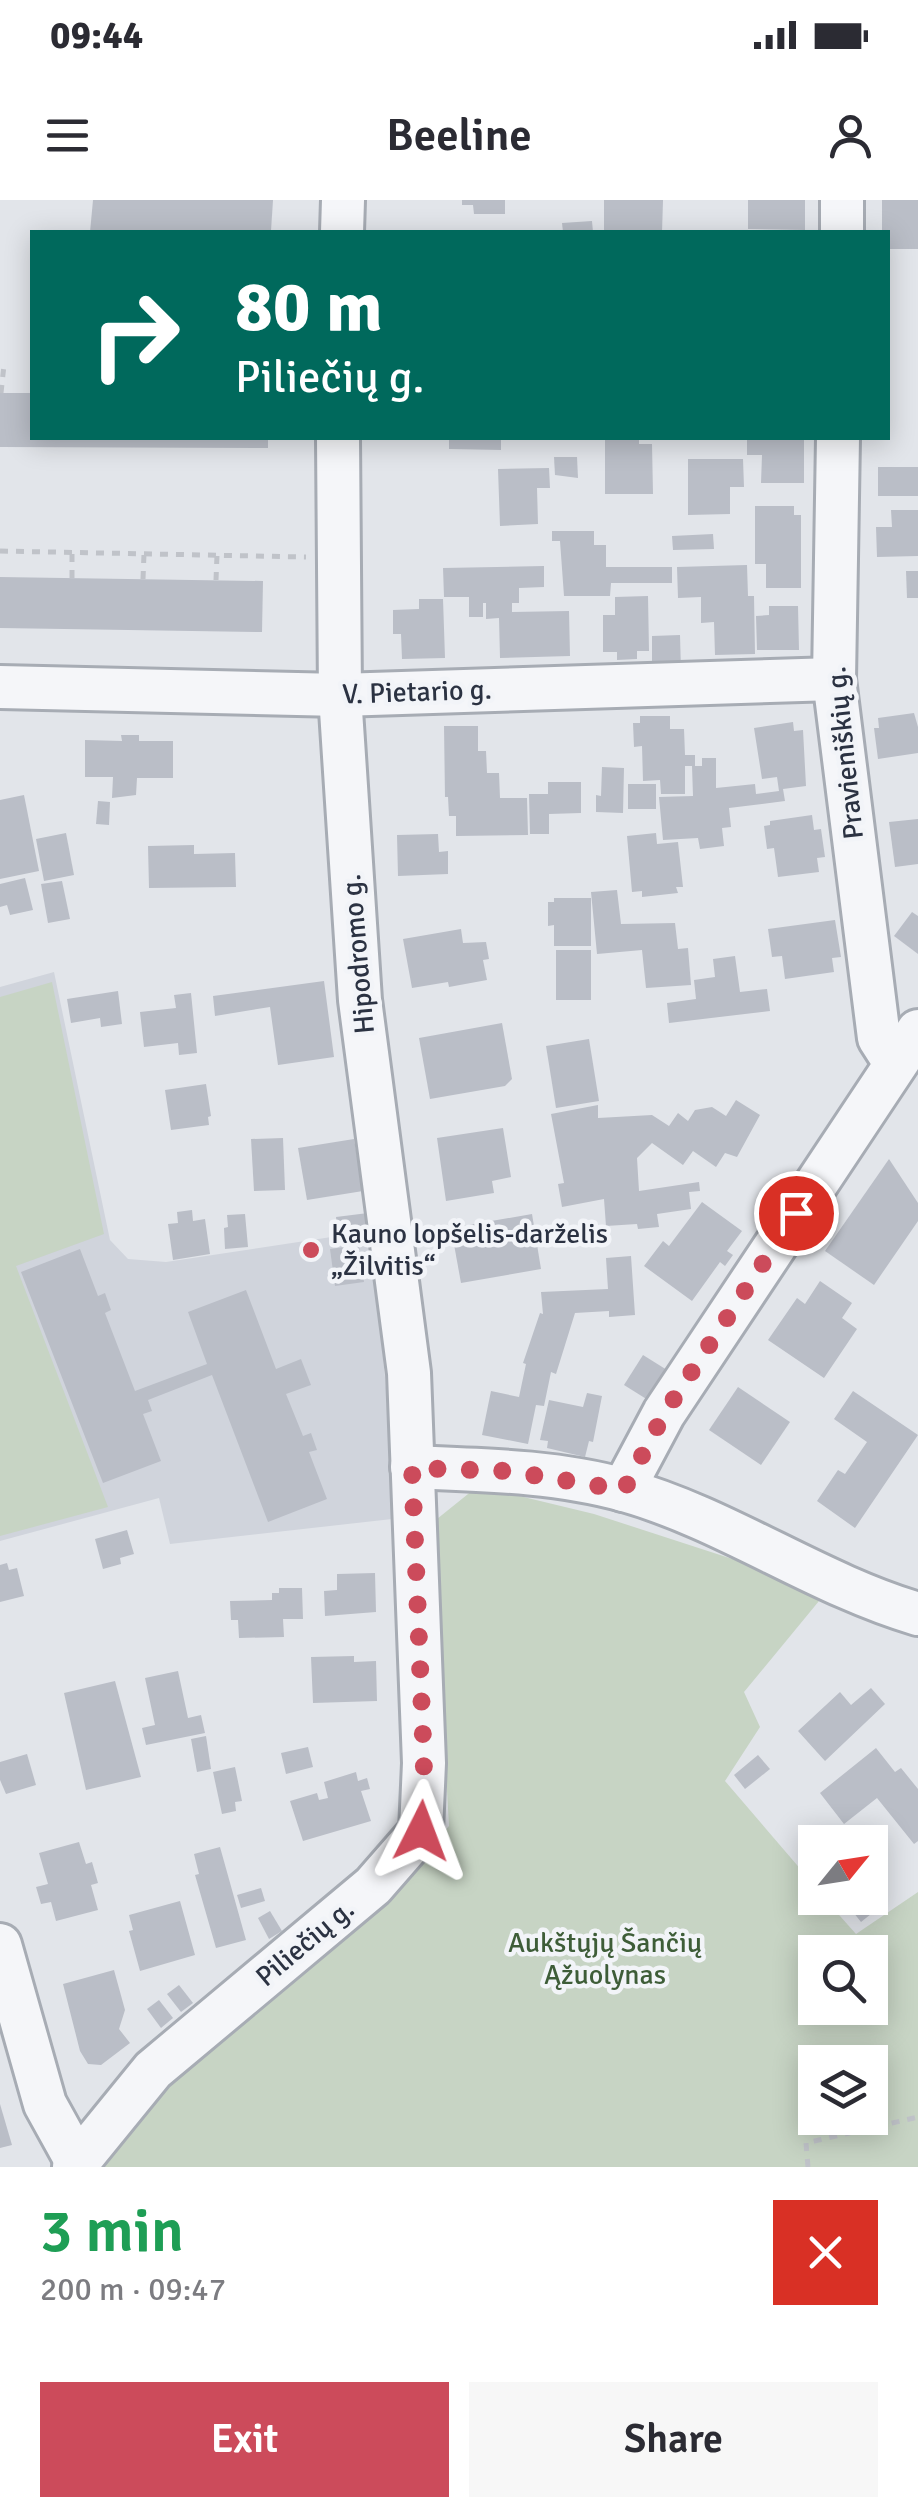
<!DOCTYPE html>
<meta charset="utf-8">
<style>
body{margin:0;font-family:Signika,sans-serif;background:#f7f7f7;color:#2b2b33;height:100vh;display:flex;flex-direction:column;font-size:38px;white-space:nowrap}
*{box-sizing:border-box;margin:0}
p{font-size:32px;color:#7c7c81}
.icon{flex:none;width:55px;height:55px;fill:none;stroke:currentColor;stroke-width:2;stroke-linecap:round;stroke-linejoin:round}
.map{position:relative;height:1967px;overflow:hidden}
.details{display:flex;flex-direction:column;background:#fff;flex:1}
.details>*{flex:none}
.hud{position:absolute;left:30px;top:30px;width:860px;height:210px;border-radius:0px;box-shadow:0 5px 25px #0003;background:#00695c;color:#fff;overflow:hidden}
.needle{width:65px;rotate:60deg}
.controls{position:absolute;left:798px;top:1625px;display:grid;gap:20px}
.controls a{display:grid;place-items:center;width:90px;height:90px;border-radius:0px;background:#fff;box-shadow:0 5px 25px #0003;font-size:50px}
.pin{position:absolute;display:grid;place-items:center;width:85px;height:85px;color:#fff;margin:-42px;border:5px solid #fff;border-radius:50%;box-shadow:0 2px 10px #0007}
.me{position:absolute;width:110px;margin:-55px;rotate:3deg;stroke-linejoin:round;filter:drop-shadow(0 0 8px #0008)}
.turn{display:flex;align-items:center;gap:35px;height:210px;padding:0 40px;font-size:45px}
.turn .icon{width:130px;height:130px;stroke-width:2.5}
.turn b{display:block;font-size:70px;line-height:85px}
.round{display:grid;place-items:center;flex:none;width:105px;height:105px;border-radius:0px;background:#f7f7f7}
.head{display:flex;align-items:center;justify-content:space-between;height:170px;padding:0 40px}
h1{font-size:60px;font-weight:600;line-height:75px;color:#1e9e55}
.action{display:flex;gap:20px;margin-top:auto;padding:20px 40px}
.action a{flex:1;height:115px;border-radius:0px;background:#cc4b5b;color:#fff;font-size:40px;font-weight:600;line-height:115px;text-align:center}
.action a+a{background:#f7f7f7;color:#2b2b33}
.status{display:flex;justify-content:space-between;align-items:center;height:70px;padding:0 50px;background:#fff;direction:ltr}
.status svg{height:28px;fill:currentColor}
header{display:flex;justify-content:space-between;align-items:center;height:130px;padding:0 40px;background:#fff;font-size:45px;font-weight:600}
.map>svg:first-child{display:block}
.built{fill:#d0d4dc}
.green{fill:#c7d4c4;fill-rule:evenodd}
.building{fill:#babec7}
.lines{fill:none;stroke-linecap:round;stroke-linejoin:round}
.minor-casing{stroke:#a7acb4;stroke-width:48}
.path{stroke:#c0c3c9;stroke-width:5;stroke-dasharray:8 8;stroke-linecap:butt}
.minor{stroke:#f5f6f9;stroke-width:42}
.route{stroke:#cc4b5b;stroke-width:18;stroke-dasharray:0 32.4}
.poi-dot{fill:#cc4b5b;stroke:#f2f4f8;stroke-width:4}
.labels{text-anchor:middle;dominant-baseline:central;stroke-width:9;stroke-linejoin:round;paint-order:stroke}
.street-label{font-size:28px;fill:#2b3242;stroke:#f2f4f8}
.poi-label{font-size:28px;fill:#2b3242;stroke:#f2f4f8;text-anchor:start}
.park-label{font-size:28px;fill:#3e5d38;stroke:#f2f4f8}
</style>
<div class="status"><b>09:44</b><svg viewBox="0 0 49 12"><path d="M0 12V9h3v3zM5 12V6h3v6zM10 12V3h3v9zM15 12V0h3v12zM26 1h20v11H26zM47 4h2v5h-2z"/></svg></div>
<header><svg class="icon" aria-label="menu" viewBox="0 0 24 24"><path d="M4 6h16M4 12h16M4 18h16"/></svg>Beeline<svg class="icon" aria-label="person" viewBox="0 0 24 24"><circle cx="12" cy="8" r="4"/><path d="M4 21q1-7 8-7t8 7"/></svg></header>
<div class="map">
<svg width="918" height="1967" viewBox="0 0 918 1967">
<rect width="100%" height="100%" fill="#e2e5ea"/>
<path class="built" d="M54,772l56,268 18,19 38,3 205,-31 15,157 6,131 -222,25 -11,-46 -159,43v-554z"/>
<g class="green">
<path d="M52,782l52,252 -88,32 92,241 -108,29v-539z"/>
<path d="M478,1286l116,28 197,64 28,23 -75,91 16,35 -35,54 90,105v12h9l32,36 62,-42v275h-821l67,-80 238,-207 47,-54 -17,-303zM815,1752h55v56h-55zM815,1862h55v56h-55z"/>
</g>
<g class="building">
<path d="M93,0h180l-2,31 -181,1z"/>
<path d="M462,0h43v14h-31l-1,-9h-11z"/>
<path d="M604,0h59l-1,32h-58z"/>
<path d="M748,0h57v30l-57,-1z"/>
<path d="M882,0h36v49h-30v-17h-6z"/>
<path d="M592,21l1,11h-30l-1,-9z"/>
<path d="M0,193h32v45h236v10l-268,-1z"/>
<path d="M449,238h52v12l-52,-1z"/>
<path d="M605,238h34v6h13l1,50h-48z"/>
<path d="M747,238h57v45h-43l1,-28h-15z"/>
<path d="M554,257h23l1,21 -23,-3z"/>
<path d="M688,259h55l1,28h-14v27l-42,1z"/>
<rect x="878" y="267" width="40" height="29"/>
<path d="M549,268l1,20h-13l1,36 -38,2 -2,-57z"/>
<path d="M755,306h39v9h7v73h-35v-24h-11z"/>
<path d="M891,310h27v46l-41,1 -1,-30h16z"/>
<path d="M552,331h42v14h12v22h66v16h-61l-1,13h-46l-4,-55h-8z"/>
<path d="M713,334l1,15 -41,1 -1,-14z"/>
<path d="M747,365l1,31h6l1,58 -40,1 -1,-33 -13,1v-26l-23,1 -1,-31z"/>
<path d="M544,366v21l-25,1v15h-7v9l57,-1 1,45 -70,2 -1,-40 -13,1v-16h-3v14h-14v-20h-25l-1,-29z"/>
<path d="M906,371h12v27h-11z"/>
<path d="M0,377l263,4 -1,51 -262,-4z"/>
<path d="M648,396l1,55h-12v8l-20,1v-8h-14v-37h12v-18z"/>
<path d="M419,399h24l2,59 -43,1 -1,-25h-8v-24l26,-1z"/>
<path d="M769,406h29l1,44h-42l-1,-34 13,-1z"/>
<path d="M680,435l1,36h-29v-35z"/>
<path d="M914,513l4,14v26l-40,6 -4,-31h5l-1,-10z"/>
<path d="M640,516h30v13h14l1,26h10v11h7v-8h14v30l39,-4 1,10 23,-3 -2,-14 -15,2 -8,-51 39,-6 1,9 9,-1 3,56 -23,3 2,12 -56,7 2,19 -9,1 2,18 -24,3 -2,-11 -35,2 -4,-43 34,-1 -1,-30h-7v28h-24l-1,-14 -17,1 -1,-35 -8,1 -1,-24h7z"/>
<path d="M444,526h34v25h8l1,22h12l1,25h27l1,37 -72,1v-20h-7l-1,-19h-3z"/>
<path d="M121,535h18v6h34v37h-36l-1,17 -24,3 1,-21h-28v-37l37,1z"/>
<path d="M602,567l22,1 -1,45 -27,-1v-17l5,1z"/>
<path d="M548,582h33v31l-32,1v20h-19l-1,-40h19z"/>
<rect x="628" y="584" width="28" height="25"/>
<path d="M24,595l15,76 -39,8v-79z"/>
<path d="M98,601l12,1 -1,23 -13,-1z"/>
<path d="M812,615l2,15 7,-1 4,28 -8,1 2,14 -41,5 -4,-29 -7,1 -3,-23 6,-1v-4z"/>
<path d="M918,619v45l-23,3 -6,-45z"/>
<path d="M66,633l8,42 -30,6 -8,-42z"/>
<path d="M656,633l1,11 21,-2 5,45h-7l2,6 -36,4v-6l-10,1 -5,-56z"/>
<path d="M438,634l1,18 9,-1v23l-50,2 -1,-41z"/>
<path d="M194,645v9l41,-1 1,34 -87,1 -1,-42z"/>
<path d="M25,678l8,32 -23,5 -3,-10 -7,2v-23z"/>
<path d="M62,681l8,38 -22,4 -7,-39z"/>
<path d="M617,690l4,34 54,-1 3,26 10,-1 3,37 -45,3 -4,-38 -45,4 -6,-62z"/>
<path d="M554,698h37v48h-37v-21l-6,1v-24h6z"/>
<path d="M912,712l6,4v38l-24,-18z"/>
<path d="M835,720l6,37 -9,1 2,14 -49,7 -3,-23 -10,1 -4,-28z"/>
<path d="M461,729l2,14 23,-1 3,17 -6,1 4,20 -38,7 -1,-5 -36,6 -9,-49z"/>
<rect x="556" y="750" width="35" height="50"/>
<path d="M735,756l5,36 27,-3 3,22 -101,12 -2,-20 29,-4 -2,-19 21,-3 -2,-18z"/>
<path d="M324,781l10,76 -56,8 -8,-58 -55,9 -2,-20z"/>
<path d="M118,791l4,33 -21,3 -1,-9 -29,5 -4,-24z"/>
<path d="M191,793l6,60 -18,2 -1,-12 -34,4 -4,-35 36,-4 -2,-13z"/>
<path d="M502,823l10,56 -7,7 -75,13 -11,-61z"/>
<path d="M589,839l10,62 -43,7 -10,-62z"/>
<path d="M206,884l5,32 -3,1 1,8 -38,5 -6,-40z"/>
<path d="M736,900l24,15 -23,42 -12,-4 -9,14 -23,-16 -10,14 -31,-22 -15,15 2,33 60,-9 1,9 -11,1 2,17 -34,5 2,13 -21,2 -1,-5 -31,2 -2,-27 -42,8 -4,-23 6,-1 -13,-69 47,-9v13l54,-3 17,11 9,-13 10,8 7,-11 17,-3 14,9z"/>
<path d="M503,928l8,49 -19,4 2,12 -48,8 -9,-63z"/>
<path d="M283,938l2,52 -31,1 -3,-52z"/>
<path d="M354,939l9,52 -56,9 -9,-52z"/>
<path d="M889,959l29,44v18l-44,64 -49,-34z"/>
<path d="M702,1002l40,29 -15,20 6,4 -8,11 -5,-4 -28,39 -48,-35 19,-25 6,5z"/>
<path d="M192,1010l1,11 12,-2 5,35 -37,6 -5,-36 10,-1 -1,-11z"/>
<path d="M368,1013l2,14 -32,5 -2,-15z"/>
<path d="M245,1014l3,33 -23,2 -1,-21 4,-1 -1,-12z"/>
<path d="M532,1014l9,55 -80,14 -10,-55z"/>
<path d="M359,1045l5,37 -29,4 -5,-37z"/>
<path d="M80,1049l18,47 7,-3 6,17 -6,3 30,78 72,-27 -19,-52 58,-22 30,79 25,-10 10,26 -25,9 17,42 8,-3 6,17 -8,2 18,47 -59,23 -56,-147 -64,25 4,11 -9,3 18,47 -58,22 -82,-211z"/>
<path d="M631,1056l4,59 -26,2v-6l-34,2 -19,61 -5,-2 -7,34 -8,-1 -8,39 -46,-9 9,-44 28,6 7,-33 -3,-1 17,-50 3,1 -2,-22 67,-3 -2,-31z"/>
<path d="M820,1081l32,22 -10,15 15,11 -33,49 -56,-38 29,-42 8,6z"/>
<path d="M643,1155l24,15 -19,30 -24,-15z"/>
<path d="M738,1187l52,35 -29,43 -52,-35z"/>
<path d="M853,1191l65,44 -63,93 -38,-27 21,-31 7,4 22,-32 -33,-23z"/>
<path d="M587,1193l15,3 -9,46 -4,-1 -4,16 -38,-9 1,-7 -8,-1 9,-40 34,7z"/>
<path d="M127,1330l7,24 -14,4 1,6 -18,5 -8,-30z"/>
<path d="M7,1363l2,7 8,-2 7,28 -24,6v-37z"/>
<path d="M375,1373l1,39 -51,4 -1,-25 13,-1v-16z"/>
<path d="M279,1388h23l1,31h-20l1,18 -45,1 -1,-18h-7l-1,-19 42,-1v-7h7z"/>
<path d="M354,1456v6l22,-1 1,40 -64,2 -2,-46z"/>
<path d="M178,1471l10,47 13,-3 4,18 -59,12 -4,-17 13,-3 -10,-47z"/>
<path d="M115,1481l26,96 -55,13 -22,-97z"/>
<path d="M871,1488l14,16 -60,57 -27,-30 42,-39 11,13z"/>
<path d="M206,1536l5,33 -14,3 -6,-33z"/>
<path d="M308,1547l5,20 -27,7 -5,-21z"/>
<path d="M876,1548l19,24 6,-4 17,21v52l-4,3 -37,-46 -33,26 -24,-31z"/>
<path d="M27,1554l9,31 -30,9 -6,-14v-18z"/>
<path d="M758,1555l12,14 -25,20 -11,-14z"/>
<path d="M235,1567l7,34 -7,1 1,9 -14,3 -9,-42z"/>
<path d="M356,1572l2,9 9,-3 3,11 -9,2 10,30 -68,20 -13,-40 27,-8 2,7 9,-2 -4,-16z"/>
<path d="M79,1642l7,22 6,-2 6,21 -7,2 7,25 -42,11 -5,-19 -10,2 -5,-17 12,-3 -9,-31z"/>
<path d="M220,1647l26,93 -30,8 -21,-73 4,-1 -5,-20z"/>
<path d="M870,1681l16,21 -25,20 -19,-24h28z"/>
<path d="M261,1688l4,13 -24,7 -4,-13z"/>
<path d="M180,1701l15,54 -55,16 -11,-40 4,-1 -4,-15z"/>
<path d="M270,1711l12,20 -13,8 -11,-21z"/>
<path d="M114,1770l11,40 -6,19 11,14 -29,22 -13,-1 -8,-13 -17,-67z"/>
<path d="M179,1785l14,18 -12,9 -14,-18z"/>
<path d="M159,1800l14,18 -12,10 -14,-19z"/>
<path d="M0,1904l12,41 -12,3z"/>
</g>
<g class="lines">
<defs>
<g id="minor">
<path d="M342,32l1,-32"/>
<path d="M842,32v-32"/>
<path d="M838,238l-4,241 45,359 16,25"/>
<path d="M0,487l340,8 494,-16"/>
<path d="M412,1267c70,3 144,4 212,23 103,29 192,94 294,124"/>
<path d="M623,1290l41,-77 254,-382"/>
<path d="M0,1745l45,159 32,58"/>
<path d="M74,1967l79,-97 220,-184 48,-55 3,-68 -15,-390 -49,-373 -20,-305 -2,-257"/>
</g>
</defs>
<use href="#minor" class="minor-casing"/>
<g class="path">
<path d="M1,193l3,-28"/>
<path d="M0,351l306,6"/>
<path d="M72,378v-25"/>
<path d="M143,379l1,-25"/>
<path d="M216,380l1,-25"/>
<path d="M808,1967l-2,-24 112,-26"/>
</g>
<use href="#minor" class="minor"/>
</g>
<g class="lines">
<path class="route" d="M421,1631l3,-68 -12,-295 96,3 116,19 40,-76 132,-201"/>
</g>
<circle class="poi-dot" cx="311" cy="1050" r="10"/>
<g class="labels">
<g class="street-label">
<text transform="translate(417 492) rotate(-2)">V. Pietario g.</text>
<text transform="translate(845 553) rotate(-96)">Pravieniškių g.</text>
<text transform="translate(358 754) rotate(-95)">Hipodromo g.</text>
<text transform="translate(305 1743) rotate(-40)">Piliečių g.</text>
</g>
<g class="poi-label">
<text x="331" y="1034">Kauno lopšelis-darželis<tspan x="331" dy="32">„Žilvitis“</tspan></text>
</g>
<g class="park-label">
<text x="605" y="1743">Aukštųjų Šančių<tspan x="605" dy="32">Ąžuolynas</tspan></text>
</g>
</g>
</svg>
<div class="controls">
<a><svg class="needle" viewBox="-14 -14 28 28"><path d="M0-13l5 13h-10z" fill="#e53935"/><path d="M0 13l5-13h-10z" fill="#7c7c81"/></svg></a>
<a><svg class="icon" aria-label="search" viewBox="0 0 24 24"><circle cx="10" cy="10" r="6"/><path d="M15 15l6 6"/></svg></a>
<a><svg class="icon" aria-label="layers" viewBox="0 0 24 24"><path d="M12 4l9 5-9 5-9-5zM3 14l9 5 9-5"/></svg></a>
</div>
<div class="pin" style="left:796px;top:1013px;background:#d93025"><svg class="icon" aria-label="arrive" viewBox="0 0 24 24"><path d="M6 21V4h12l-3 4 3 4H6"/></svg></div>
<svg class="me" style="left:421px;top:1631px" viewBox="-20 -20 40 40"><path d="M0-17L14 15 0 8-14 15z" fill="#cc4b5b" stroke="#fff" stroke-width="4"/></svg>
<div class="hud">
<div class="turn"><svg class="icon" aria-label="right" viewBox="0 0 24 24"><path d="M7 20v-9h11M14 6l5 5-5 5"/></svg><div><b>80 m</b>Piliečių g.</div></div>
</div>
</div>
<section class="details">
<div class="head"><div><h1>3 min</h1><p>200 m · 09:47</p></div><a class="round" style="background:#d93025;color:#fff"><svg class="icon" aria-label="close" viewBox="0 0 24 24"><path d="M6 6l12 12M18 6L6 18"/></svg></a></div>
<div class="action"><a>Exit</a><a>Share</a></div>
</section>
